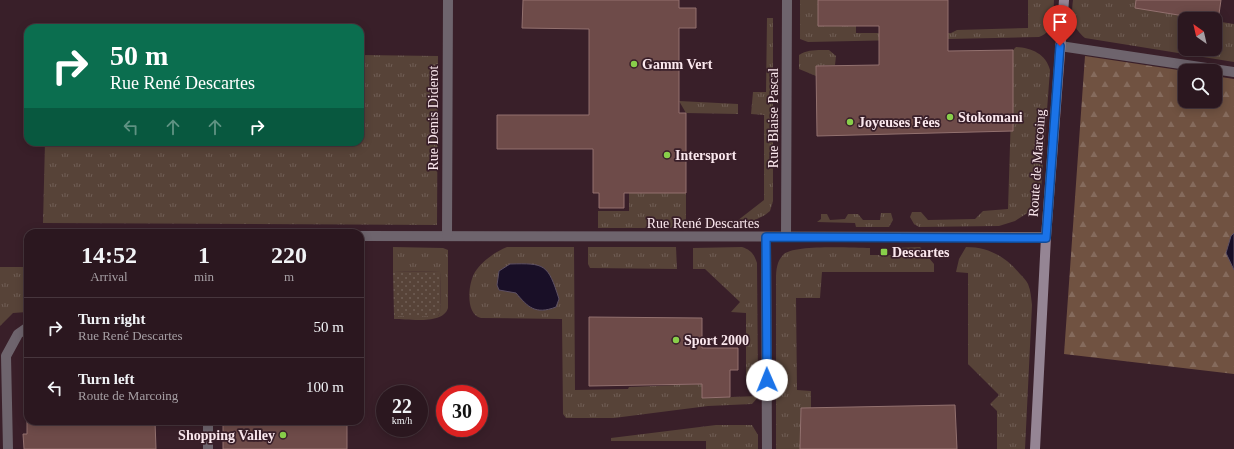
<!DOCTYPE html>
<meta charset="utf-8">
<style>
body{margin:0;font-family:Georgia,serif;background:#37242c;color:#f1f3f6;height:100vh;display:flex;flex-direction:column;font-size:15px;white-space:nowrap}
*{box-sizing:border-box;margin:0}
p{font-size:13px;color:#a69fa4}
.icon{flex:none;width:22px;height:22px;fill:none;stroke:currentColor;stroke-width:2;stroke-linecap:round;stroke-linejoin:round}
.map{position:relative;flex:1;overflow:hidden}
.sheet{position:absolute;left:24px;top:229px;width:340px;height:196px;display:flex;flex-direction:column;background:#2b171f;border-radius:12px;box-shadow:0 2px 10px #0003,0 0 0 1px #47363d}
.sheet>*{flex:none}
.top-card{position:absolute;left:24px;top:24px;width:340px;height:122px;border-radius:12px;box-shadow:0 2px 10px #0003,0 0 0 1px #47363d;background:#0b6e4f;color:#fff;overflow:hidden}
.needle{width:26px;rotate:326deg}
.controls{position:absolute;left:1178px;top:12px;display:grid;gap:8px}
.controls a{display:grid;place-items:center;width:44px;height:44px;border-radius:8px;background:#2b171f;box-shadow:0 2px 10px #0003,0 0 0 1px #47363d;font-size:20px}
.speed{position:absolute;left:376px;top:385px;display:flex;gap:8px;font-size:20px;font-weight:700;text-align:center}
.speed>*{display:grid;place-content:center;width:52px;height:52px;border-radius:50%;background:#2b171f;box-shadow:0 2px 10px #0003,0 0 0 1px #47363d;line-height:1}
.speed small{font-size:10px;font-weight:400}
.speed .limit{border:6px solid #d22;background:#fff;color:#111}
.pin{position:absolute;display:grid;place-items:center;width:34px;height:34px;color:#fff;margin:-41px -17px;border-radius:50% 50% 50% 0;rotate:-45deg;box-shadow:0 0 4px #0007}
.pin .icon{rotate:45deg}
.me{position:absolute;width:44px;margin:-22px;rotate:359deg;stroke-linejoin:round;filter:drop-shadow(0 0 3px #0008)}
.turn{display:flex;align-items:center;gap:14px;height:84px;padding:0 20px;font-size:18px}
.turn .icon{width:52px;height:52px;stroke-width:2.5}
.turn b{display:block;font-size:28px;line-height:34px}
.lanes{display:flex;align-items:center;height:38px;padding:0 20px;background:#0003;justify-content:center;gap:20px;direction:ltr}
.lanes .off{opacity:.35}
.eta{display:flex;justify-content:space-evenly;align-items:center;height:68px;text-align:center}
.eta b{font-size:24px;font-weight:700;line-height:28px}
ul{padding:0;list-style:none}
li{display:flex;align-items:center;gap:12px;height:60px;padding:0 20px;border-top:1px solid #47363d}
li div{flex:1}
li b{display:block;font-size:15px}
li em{font-style:normal}
.map>svg:first-child{display:block}
.grass{fill:url(#grass-tufts)}
.forest{fill:url(#forest-firs)}
.park{fill:url(#park-dots)}
.water{fill:#190f27;stroke:#5d5063}
.building{fill:#6e4b49;stroke:#93716f}
.lines{fill:none;stroke-linecap:round;stroke-linejoin:round}
.lane{stroke:#6e646d;stroke-width:10}
.street{stroke:#6e646d;stroke-width:10}
.secondary{stroke:#958594;stroke-width:10}
.route-casing{stroke:#114b97;stroke-width:10}
.route{stroke:#1a73e8;stroke-width:7}
.poi-dot{fill:#88cf4a;stroke:#391f29;stroke-width:1.5}
.labels{text-anchor:middle;dominant-baseline:central;stroke-width:3.5;stroke-linejoin:round;paint-order:stroke}
.poi-label{font-size:14px;font-weight:bold;fill:#fbe8ee;stroke:#391f29;text-anchor:start}
.street-label{font-size:14px;fill:#fbe8ee;stroke:#391f29}
</style>
<div class="map">
<svg width="1234" height="449" viewBox="0 0 1234 449">
<defs>
<pattern id="grass-tufts" width="24" height="20" patternUnits="userSpaceOnUse"><rect width="24" height="20" fill="#574338"/><path d="M3 7l-1-3M5 7V3M7 7l1-3M15 17l-1-3M17 17v-4M19 17l1-3" fill="none" stroke="#705e55"/></pattern>
<pattern id="forest-firs" width="22" height="20" patternUnits="userSpaceOnUse"><rect width="22" height="20" fill="#705241"/><path d="M5 1l3.5 6h-7zM16 11l3.5 6h-7z" fill="#856b5d"/></pattern>
<pattern id="park-dots" width="8" height="8" patternUnits="userSpaceOnUse"><rect width="8" height="8" fill="#574338"/><path d="M2 2h.1M6 6h.1" fill="none" stroke="#705e55" stroke-width="1.8" stroke-linecap="round"/></pattern>
</defs>
<rect width="100%" height="100%" fill="#391f29"/>
<g class="grass">
<path d="M800,0h18v26h38v7h95l6,-3 71,-2v-28h26c-1,14 2,31 -15,37l-231,5 -8,-3z"/>
<path d="M1073,0h82l-1,11 49,8h-18v30h30v-28l19,3v38l-149,-24c-13,-11 -14,-22 -12,-38z"/>
<path d="M767,18h6v183l-3,10 -5,4 -24,12h-30l-3,-7 29,1 27,-21v-85l-13,-1 2,-22h13z"/>
<path d="M1016,47c16,1 30,7 34,23l-9,121 -4,16 -22,14 -16,5 -80,1 -5,-3 -4,-7 2,-5h9l7,8 47,-1 8,-8 25,-2 5,-159z"/>
<path d="M829,50l7,6 -1,9 -19,1v10l-17,-7v-14c9,-6 20,-5 30,-5z"/>
<path d="M360,55l78,1 -1,169 -394,-2 2,-81h315z"/>
<path d="M679,101l59,3v10l-52,-1z"/>
<path d="M629,193h57v33l-3,2h-85v-17h31z"/>
<path d="M881,213h10l2,7 -4,7h-33l-1,-4 -38,-1 4,-3v-5h6l3,6 15,-1 3,-5h10l5,6h17z"/>
<path d="M393,247l50,1 5,2v58c-5,17 -39,11 -54,11v-3h44l2,-3 1,-42 -48,1z"/>
<path d="M507,247h67l1,143 53,-1 1,-2 73,-3 1,14 56,-2 -7,8 -44,2 -94,12h-48l-3,-4 -1,-95 -81,-1c-16,-3 -13,-35 -6,-46 7,-11 20,-20 32,-25z"/>
<path d="M588,247h88l1,22 -87,-1 -2,-4z"/>
<path d="M742,247c9,3 12,7 15,16l1,120h-12v-70l-15,-1 9,-10 -35,-33h-12v-21z"/>
<path d="M920,247l14,17v8h-112l-2,26h-24l1,92 14,1v17l-10,1 -1,40h-24v-170c0,-9 1,-18 7,-24 10,-11 70,-7 87,-7v7h25v-7z"/>
<path d="M966,247c23,0 40,10 54,27 3,3 6,6 8,10 3,7 3,14 4,21l-7,144h-28v-38l-7,-7 9,-9 -31,-31v-91l-12,-1 3,-13z"/>
<path d="M0,267h28l-1,45 -14,1 -13,13z"/>
<path d="M716,425h36l6,10v14h-52v-8h-95v-3z"/>
</g>
<path class="forest" d="M1085,56l100,15v30h30v-25l19,3v295l-170,-20z"/>
<path class="park" d="M441,271l-1,42 -2,3h-44l-1,-44z"/>
<g class="water">
<path d="M1234,233v37l-8,-17 5,-17z"/>
<path d="M510,264c35,-1 38,0 49,35l-3,8c-21,8 -28,0 -40,-14l-17,-3 -2,-5 2,-14z"/>
</g>
<g class="building">
<path d="M523,0h156v8h17v20h-17v85h7v80h-62v15h-25v-15h-6v-44h-96v-34h92v-86l-67,-1z"/>
<path d="M818,0h130v51l65,-1v81l-196,5 -1,-70 63,-1v-39h-61z"/>
<path d="M1136,0h85l-3,21h-3v-2h-12l-68,-11z"/>
<path d="M589,317l113,1v30h36v22h-8v27l-28,1v-14l-113,2z"/>
<path d="M955,405l2,44h-157l1,-41z"/>
<path d="M27,421h128l1,28h-132l-1,-15h4z"/>
<rect x="223" y="421" width="124" height="28"/>
</g>
<g class="lines">
<g class="lane">
<path d="M1060,46l174,26"/>
<path d="M8,449l-2,-93 12,-22 10,-7"/>
<path d="M208,449v-28"/>
</g>
<g class="street">
<path d="M360,236l686,1"/>
<path d="M447,236l1,-236"/>
<path d="M766,237l1,212"/>
<path d="M786,237l1,-237"/>
</g>
<path class="secondary" d="M1035,449l11,-212 18,-237"/>
</g>
<g class="lines">
<defs>
<path id="route" d="M767,380l-1,-143 280,1 14,-192"/>
</defs>
<use href="#route" class="route-casing"/>
<use href="#route" class="route"/>
</g>
<g class="poi-dot">
<circle cx="634" cy="64" r="4"/>
<circle cx="950" cy="117" r="4"/>
<circle cx="850" cy="122" r="4"/>
<circle cx="667" cy="155" r="4"/>
<rect x="880" y="248" width="8" height="8" rx="2"/>
<circle cx="676" cy="340" r="4"/>
<circle cx="283" cy="435" r="4"/>
</g>
<g class="labels">
<g class="poi-label">
<text x="642" y="64">Gamm Vert</text>
<text x="958" y="117">Stokomani</text>
<text x="858" y="122">Joyeuses Fées</text>
<text x="675" y="155">Intersport</text>
<text x="892" y="252">Descartes</text>
<text x="684" y="340">Sport 2000</text>
<text x="275" y="435" text-anchor="end">Shopping Valley</text>
</g>
<g class="street-label">
<text transform="translate(433 118) rotate(-90)">Rue Denis Diderot</text>
<text transform="translate(773 118) rotate(-90)">Rue Blaise Pascal</text>
<text transform="translate(1037 163) rotate(-86)">Route de Marcoing</text>
<text x="703" y="223">Rue René Descartes</text>
</g>
</g>
</svg>
<div class="controls">
<a><svg class="needle" viewBox="-14 -14 28 28"><path d="M0-13l5 13h-10z" fill="#e53935"/><path d="M0 13l5-13h-10z" fill="#a69fa4"/></svg></a>
<a><svg class="icon" aria-label="search" viewBox="0 0 24 24"><circle cx="10" cy="10" r="6"/><path d="M15 15l6 6"/></svg></a>
</div>
<div class="speed"><div>22<small>km/h</small></div><div class="limit">30</div></div>
<div class="pin" style="left:1060px;top:46px;background:#d93025"><svg class="icon" aria-label="arrive" viewBox="0 0 24 24"><path d="M6 21V4h12l-3 4 3 4H6"/></svg></div>
<svg class="me" style="left:767px;top:380px" viewBox="-20 -20 40 40"><circle r="19" fill="#fff"/><path d="M0-13L10 11 0 6-10 11z" fill="#1a73e8"/></svg>
<div class="top-card">
<div class="turn"><svg class="icon" aria-label="right" viewBox="0 0 24 24"><path d="M7 20v-9h11M14 6l5 5-5 5"/></svg><div><b>50 m</b>Rue René Descartes</div></div>
<div class="lanes"><svg class="icon off" aria-label="left" viewBox="0 0 24 24"><path d="M17 20v-9H6M10 6l-5 5 5 5"/></svg><svg class="icon off" aria-label="ahead" viewBox="0 0 24 24"><path d="M12 20V5M6 11l6-6 6 6"/></svg><svg class="icon off" aria-label="ahead" viewBox="0 0 24 24"><path d="M12 20V5M6 11l6-6 6 6"/></svg><svg class="icon" aria-label="right" viewBox="0 0 24 24"><path d="M7 20v-9h11M14 6l5 5-5 5"/></svg></div>
</div>
<section class="sheet">
<div class="eta">
<div><b>14:52</b><p>Arrival</p></div>
<div><b>1</b><p>min</p></div>
<div><b>220</b><p>m</p></div>
</div>
<ul>
<li><svg class="icon" aria-label="right" viewBox="0 0 24 24"><path d="M7 20v-9h11M14 6l5 5-5 5"/></svg><div><b>Turn right</b><p>Rue René Descartes</p></div><em>50 m</em></li>
<li><svg class="icon" aria-label="left" viewBox="0 0 24 24"><path d="M17 20v-9H6M10 6l-5 5 5 5"/></svg><div><b>Turn left</b><p>Route de Marcoing</p></div><em>100 m</em></li>
</ul>
</section>
</div>
